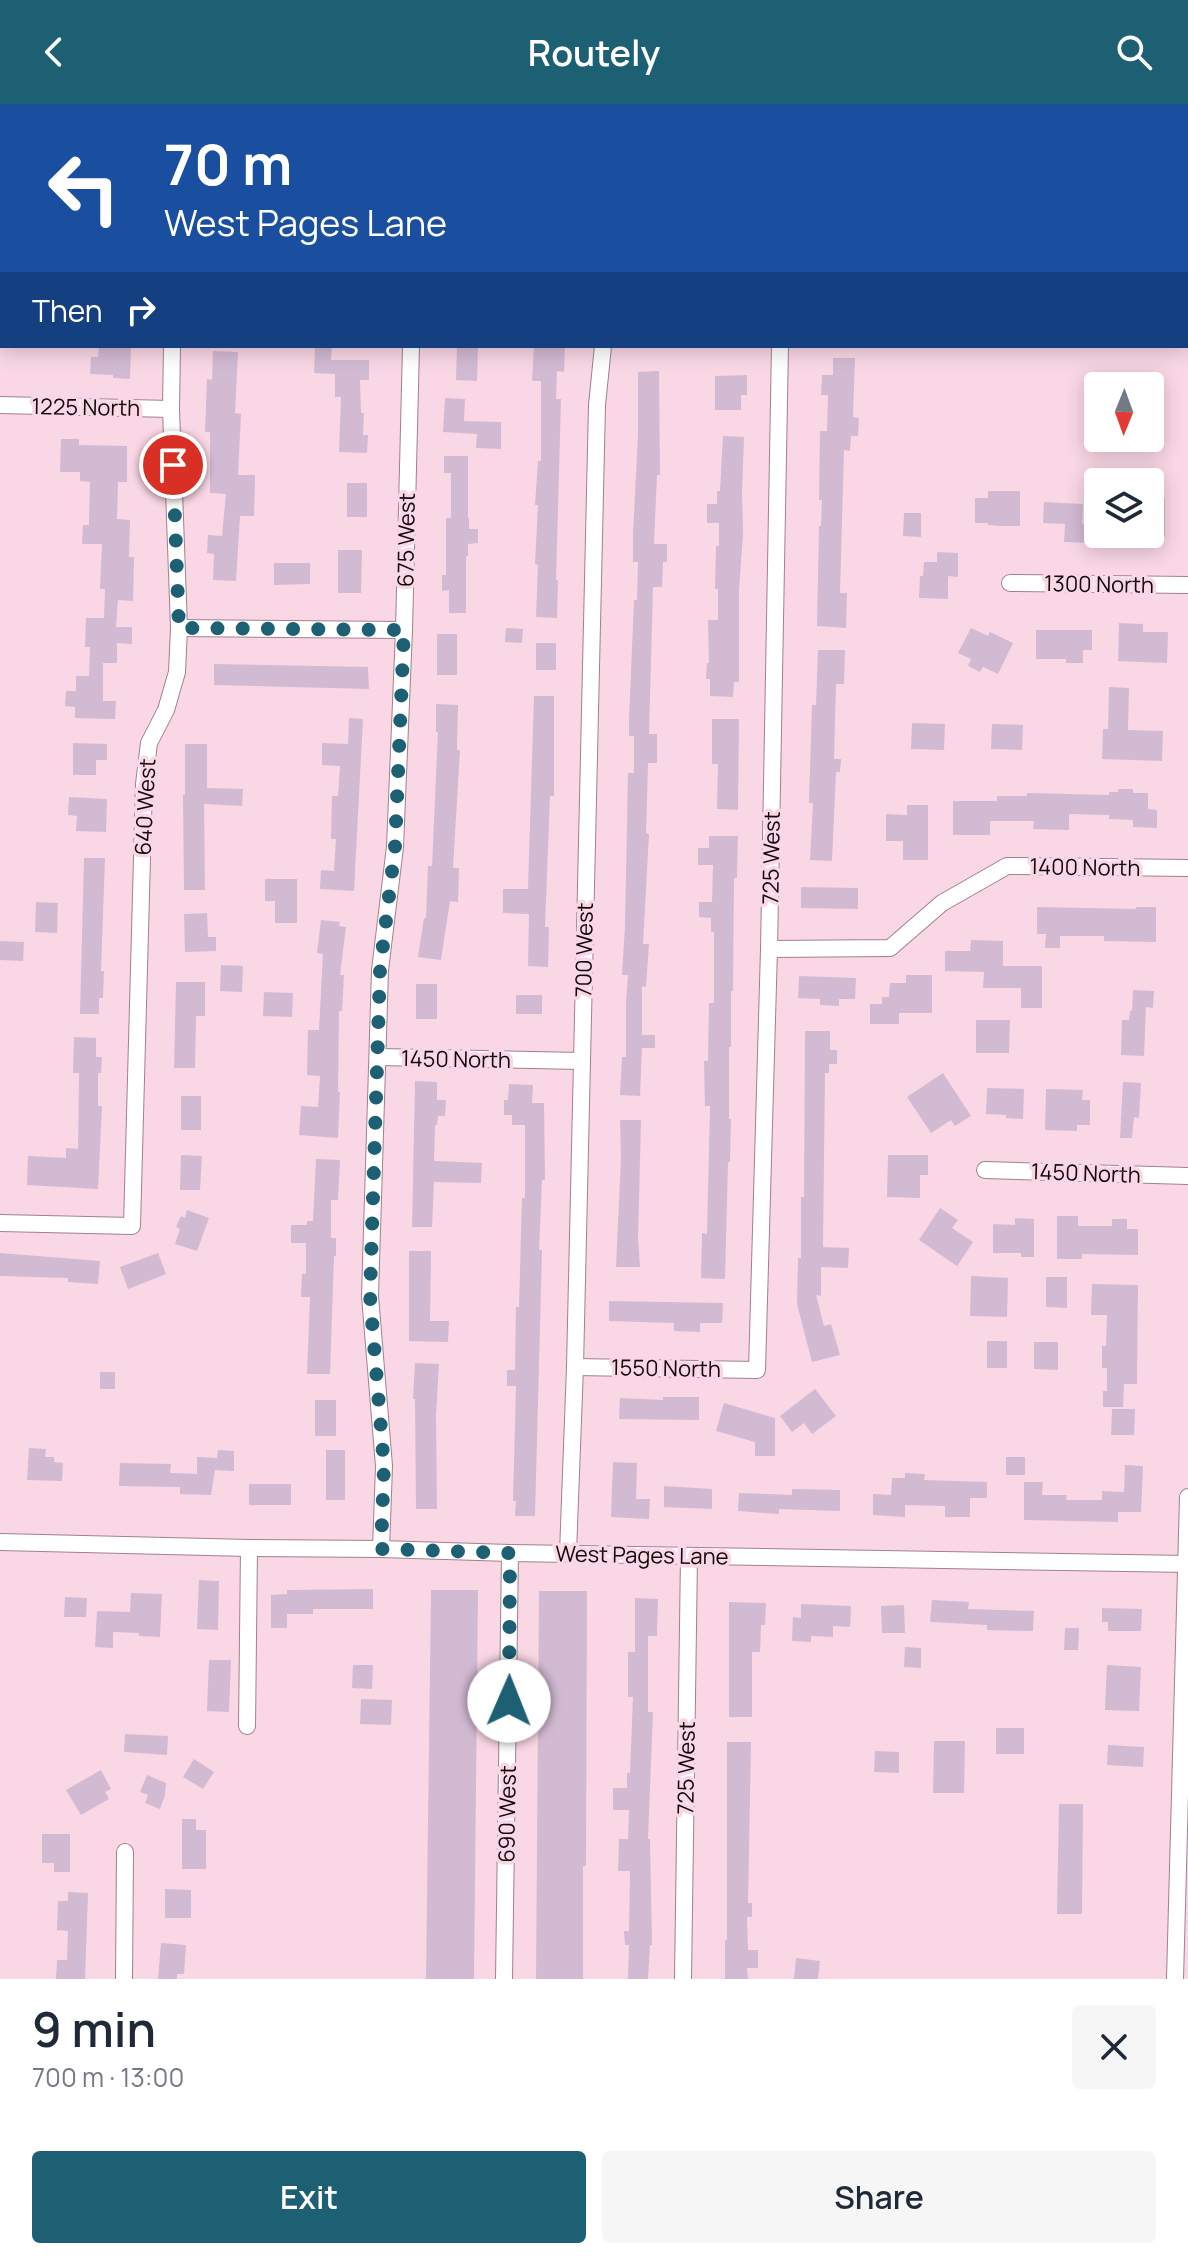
<!DOCTYPE html>
<meta charset="utf-8">
<style>
body{margin:0;font-family:Manrope,sans-serif;background:#f6f6f7;color:#1f2937;height:100vh;display:flex;flex-direction:column;font-size:30px;white-space:nowrap}
*{box-sizing:border-box;margin:0}
p{font-size:26px;color:#747a83}
.icon{flex:none;width:44px;height:44px;fill:none;stroke:currentColor;stroke-width:2;stroke-linecap:round;stroke-linejoin:round}
.map{position:relative;height:1875px;overflow:hidden}
.drawer{display:flex;flex-direction:column;background:#fff;flex:1}
.drawer>*{flex:none}
.top-card{position:absolute;left:0px;top:0px;width:1188px;height:244px;box-shadow:0 4px 20px #0003;background:#1a4fa0;color:#fff;overflow:hidden}
.needle{width:52px;rotate:181deg}
.fabs{position:absolute;left:1084px;top:268px;display:grid;gap:16px}
.fabs a{display:grid;place-items:center;width:80px;height:80px;border-radius:8px;background:#fff;box-shadow:0 4px 20px #0003;font-size:40px}
.pin{position:absolute;display:grid;place-items:center;width:68px;height:68px;color:#fff;margin:-34px;border:4px solid #fff;border-radius:50%;box-shadow:0 2px 8px #0007}
.me{position:absolute;width:88px;margin:-44px;rotate:1deg;stroke-linejoin:round;filter:drop-shadow(0 0 6px #0008)}
.turn{display:flex;align-items:center;gap:28px;height:168px;padding:0 32px;font-size:36px}
.turn .icon{width:104px;height:104px;stroke-width:2.5}
.turn b{display:block;font-size:56px;line-height:68px}
.then{display:flex;align-items:center;height:76px;padding:0 32px;background:#0003;gap:16px;font-size:30px}
.round{display:grid;place-items:center;flex:none;width:84px;height:84px;border-radius:8px;background:#f6f6f7}
.overview{display:flex;align-items:center;justify-content:space-between;height:136px;padding:0 32px}
h1{font-size:48px;font-weight:600;line-height:60px}
.button{display:flex;gap:16px;margin-top:auto;padding:16px 32px}
.button a{flex:1;height:92px;border-radius:8px;background:#1d5f73;color:#fff;font-size:32px;font-weight:600;line-height:92px;text-align:center}
.button a+a{background:#f6f6f7;color:#1f2937}
header{display:flex;justify-content:space-between;align-items:center;height:104px;padding:0 32px;background:#1d5f73;color:#fff;font-size:36px;font-weight:600}
.map>svg:first-child{display:block}
.building{fill:#d2bad3}
.lines{fill:none;stroke-linecap:round;stroke-linejoin:round}
.minor-casing{stroke:#a0818e;stroke-width:18}
.minor{stroke:#fff;stroke-width:16}
.route{stroke:#1d5f73;stroke-width:14;stroke-dasharray:0 25.2}
.labels{text-anchor:middle;dominant-baseline:central;stroke-width:7;stroke-linejoin:round;paint-order:stroke}
.street-label{font-size:22px;fill:#12080c;stroke:#fad7e5}
</style>
<header><svg class="icon" aria-label="back" viewBox="0 0 24 24"><path d="M15 5l-7 7 7 7"/></svg>Routely<svg class="icon" aria-label="search" viewBox="0 0 24 24"><circle cx="10" cy="10" r="6"/><path d="M15 15l6 6"/></svg></header>
<div class="map">
<svg width="1188" height="1875" viewBox="0 0 1188 1875">
<rect width="100%" height="100%" fill="#fad7e5"/>
<g class="building">
<path d="M99,242h32l-1,33 -17,-1v-3l-23,-1 1,-17h7z"/>
<path d="M315,242h17l-1,14h38v20h-9l1,33h3l-1,22h5l-1,18 -28,-1 2,-55h-6v-23l-21,-1z"/>
<path d="M457,242h21l-1,35 -21,-1z"/>
<path d="M534,242h31l-1,26 -7,-1 -1,28h5l-5,181h2l-1,38 -21,-1 2,-52 -3,-1 3,-59h-3l3,-44h3v-80h-9z"/>
<path d="M213,247l25,1 -3,61 6,1 -3,61h17l-1,41h-14l-4,65 -23,-1 1,-26 -7,-1 1,-18 14,1 4,-42 -16,-1v-61h-5l2,-53 5,1z"/>
<path d="M833,254h22l-2,59 6,1 -1,18h-7l-1,15 -6,-1 -4,143h7l-1,35 -29,-2 2,-100h2l1,-26h-3l1,-69h7l1,-36h-7l1,-20h11z"/>
<path d="M659,267l1,104h-3l-3,69h13v18h-4l-1,25h-9l-4,147h8v29h-9l-2,70 3,1 -6,110h6l-3,43 -4,-1v49h13v13h-13l-2,48 -20,-1 2,-38h4v-54l2,-28h-6l3,-49 3,-153h6v-37h-5v-17l5,-119h3l1,-38h-5v-29l5,-97v-64z"/>
<path d="M747,271v20h-6v15h-26v-34z"/>
<path d="M445,294l20,1 -1,22 37,1v27l-25,-1 1,-14 -34,-2z"/>
<path d="M723,332l21,1 -2,55 1,42 -4,56v92h-5l-1,15 -23,-1v-17h-4l1,-16h2l-1,-43h10v-31h-3l1,-43h3v-23h-12v-19h10v-13h3z"/>
<path d="M61,335h18v6l48,1v36h-9l-1,37 13,1 -1,37h5l-1,44 -15,-1 -2,27h16v17l-15,-1v20h-14v38h13l-1,18 -40,-1v-11l-10,-1 1,-15h10v-15h13l1,-29h-5l1,-29h18l1,-29h-5l2,-45h-20l1,-19h6l1,-43 -10,-1v-9h-20z"/>
<path d="M444,352h24v62h1v11h9v14l-10,1v12h-2v57h-17v-23l-7,1v-16h4v-57h5v-45h-7z"/>
<rect x="347" y="379" width="20" height="34"/>
<path d="M988,387h32v35h-21l-11,-1v-2h-13v-25h13z"/>
<path d="M1165,394v38h-15v-37z"/>
<path d="M1044,398l39,2 -1,20 9,1 -1,18 -26,-1 1,-18 -22,-1z"/>
<path d="M904,409h17v24l-18,-1z"/>
<path d="M338,446h24l-1,43h-23z"/>
<path d="M937,448l21,1v24l-10,-1v23l-29,-1 1,-22h3l1,-14h13z"/>
<path d="M274,459h36v21l-36,1z"/>
<path d="M1119,519l24,1v8h25l-1,31 -49,-2z"/>
<path d="M506,524l17,1 -1,14 -17,-1z"/>
<path d="M971,524l17,8 2,-4 23,11 -15,31 -15,-7 -3,5 -12,-6 3,-7 -13,-6z"/>
<path d="M1036,526h56v20h-9v13h-17v-4h-30z"/>
<rect x="437" y="530" width="20" height="41"/>
<rect x="536" y="539" width="20" height="27"/>
<path d="M818,546h27l-1,34h-8l-2,75h7l-1,13h-4l-4,89 -22,-1 3,-57h-4l3,-98h4z"/>
<path d="M214,560l154,3 1,22 -155,-4z"/>
<path d="M1109,583l20,1 -1,42 35,1 -1,30 -60,-2 1,-30h5z"/>
<path d="M534,592h20v100h-4l-5,131h4l-1,40 -20,-1 1,-52 -26,-1v-24h25z"/>
<path d="M436,600l22,1 -1,45h3l-7,118h6l-1,34 -8,-1 -9,59 -23,-3 6,-39h2l2,-52h4l6,-134h-2z"/>
<path d="M349,614l14,1 -9,172 -34,-2 1,-19 13,1 2,-32h-5l1,-43h6l2,-30 -18,-1v-22l26,1z"/>
<path d="M712,615h27l-1,91 -21,-1 1,-45h-6z"/>
<path d="M912,619l33,1 -1,26 -33,-1z"/>
<path d="M992,620l31,1 -1,25 -31,-1z"/>
<path d="M73,639l34,1v16h-11v15h-23z"/>
<path d="M185,640h22v44l36,1 -1,17 -38,-2 1,86h-21l-1,-95h2z"/>
<path d="M1118,685h15v4h15v16l9,1v18l-24,-1v-7l-24,-1v-4l-40,-1v16l-36,-1 1,-8h-44v14h-37v-34h44v-5h30v-3l82,2v-3h9z"/>
<path d="M69,693l38,2 -1,33 -30,-1 1,-15 -9,-1z"/>
<path d="M907,701h21v55h-25v-19h-17v-27l21,1z"/>
<path d="M709,732h29l-1,42h-3l-1,113h-2v56h-2v72h2l-1,43h-2l-3,117 -24,-1 1,-45 5,1 3,-128h-5l-1,-45h4l1,-58h5v-71h-3v-14l-12,-1v-15h13l1,-37h-15v-17h11z"/>
<path d="M84,754h21l-4,113h3l-1,27h-4v16h-19z"/>
<path d="M265,775h32v44h-22v-22h-10z"/>
<path d="M801,783l57,1v21l-57,-1z"/>
<path d="M36,798l22,1 -1,30 -22,-1z"/>
<path d="M1037,803l99,2v-2h20v35l-52,-1v-5h-44v12h-15l1,-14h-9z"/>
<path d="M207,809l1,24h8v14l-31,1 -1,-38z"/>
<path d="M321,816l19,2 -1,4 7,1 -6,48h4l-2,36h-3l-1,81h2l-2,46 -39,-3 2,-29 17,1 2,-31 -13,-1 1,-45h11l4,-76 -6,-1z"/>
<path d="M971,836l32,1v25h39v42h-21v-20h-38l1,-16 -39,-1v-20h25z"/>
<path d="M0,837l24,1 -1,19 -23,-1z"/>
<path d="M221,861l22,1 -1,26 -22,-1z"/>
<path d="M906,871h26v38h-33v11h-29v-20h12v-7h7l1,-14h16z"/>
<path d="M799,872l57,2 -1,21h-16v7l-19,-1v-6l-22,-1z"/>
<path d="M176,878h29v34h-9l-1,52h-21z"/>
<rect x="416" y="880" width="21" height="35"/>
<path d="M1133,886l21,1 -1,17 -7,-1 -2,49 -23,-1 1,-35h7l1,-9h2z"/>
<path d="M264,888l29,1 -1,24 -29,-1z"/>
<rect x="516" y="891" width="26" height="19"/>
<path d="M976,916h34l-1,33h-33z"/>
<path d="M805,927h25v19h7v14h-8v9h-4l-2,174 26,1 -1,20 -27,-1v29l-5,-1 8,31 7,-2 9,31 -28,7 -15,-58 1,-46h3v-61h3z"/>
<path d="M74,933l22,1v19h6l-1,16h-3v33h4l-4,83 -71,-4 1,-29 38,2v-10l12,1 1,-76h-6z"/>
<path d="M943,969l28,43 -16,10 -4,-6 -20,13 -24,-36z"/>
<path d="M415,977l22,1v18h9l-1,16h-7l-1,9h-2l-1,36 48,2 -1,20 -47,-1 -2,45h-20z"/>
<path d="M1123,978l18,1 -2,35 -5,-1 -2,21h-12z"/>
<path d="M509,980l24,1 -1,18h12l1,77h-3l-3,70h3l-7,266h-20l1,-15h-3l3,-115h-9v-16h8l1,-63h3l3,-109h3v-73h-13v-10h-8v-15h4z"/>
<path d="M987,984l37,1 -1,30 -17,-1v-3l-20,-1z"/>
<path d="M1046,985l37,1 -1,10h8v25h-13v6l-32,-1z"/>
<rect x="181" y="992" width="20" height="34"/>
<path d="M620,1016h21l-3,119 2,28h-24l5,-109z"/>
<path d="M181,1051l21,1 -2,34h-20z"/>
<path d="M888,1051h40v20h-8v23l-33,-1z"/>
<path d="M316,1055l24,1 -2,40h-7v38h5v18h-2l-4,118h-23l3,-77h-9l1,-23h4v-31h-15v-18h16v-4h6z"/>
<path d="M940,1104l18,12 -6,8 21,14 -16,24 -38,-26z"/>
<path d="M187,1106l22,8 -12,33 -22,-7 5,-15 -4,-2 5,-11 4,2z"/>
<path d="M1057,1112h21v10h34v-7h15v10h11v26l-56,-1v5h-25z"/>
<path d="M1015,1114l19,1v38h-13v-4h-28v-29l22,1z"/>
<path d="M409,1147h22l-1,70h19l-1,21 -39,-1z"/>
<path d="M0,1149l100,8 -2,23 -30,-2v-4l-68,-2z"/>
<path d="M158,1149l8,21 -38,15 -8,-22z"/>
<path d="M971,1172l37,2 -1,39 -37,-1z"/>
<path d="M1046,1173h21v31l-21,-1z"/>
<path d="M1092,1180l46,1 -1,99h-13l-1,23h-20v-16h4v-23h-5v-22h4l1,-31h-16z"/>
<path d="M609,1197l114,2 -1,20h-22v9l-26,-1v-8l-65,-2z"/>
<rect x="987" y="1237" width="20" height="27"/>
<path d="M1034,1238h24v28l-24,-1z"/>
<path d="M415,1259l24,1 -3,52 1,93h-21l-1,-110h-2z"/>
<rect x="100" y="1268" width="15" height="17"/>
<path d="M815,1285l21,27 -24,18 -8,-11 -12,9 -12,-16z"/>
<path d="M663,1293h36v23l-80,-1 1,-21 43,2z"/>
<rect x="315" y="1296" width="21" height="36"/>
<path d="M724,1299l51,15v38h-20v-14l-39,-11z"/>
<path d="M1112,1305h23l-1,26h-23z"/>
<path d="M29,1344l17,1 -1,8h9v5l9,1 -1,18 -35,-1z"/>
<path d="M218,1346l16,1v20l-19,-1 -4,25 -31,-1v-7l-61,-1 1,-23 51,1 -1,9 27,1v-17l20,1z"/>
<rect x="326" y="1346" width="19" height="50"/>
<rect x="1006" y="1353" width="19" height="18"/>
<path d="M613,1358l24,1 -1,36h14l-1,20 -38,-2z"/>
<path d="M1125,1361l18,1 -2,46h-23v10l-94,-2v-38h19l-1,13h25l-1,5h36v-9l22,1z"/>
<path d="M905,1369l20,1 -1,6 63,2v16h-17v19h-25v-11l-40,-1v12l-32,-2v-21l18,1 1,-17h13z"/>
<rect x="249" y="1380" width="42" height="21"/>
<path d="M664,1382l48,3v20l-48,-2z"/>
<path d="M792,1385l48,1v21l-61,-2v5l-41,-3 1,-18 53,2z"/>
<path d="M199,1476l20,1 -1,49 -21,-1z"/>
<path d="M373,1485v20h-60v5h-26v14h-16v-33l16,-1v-4z"/>
<path d="M431,1486h47l-4,389h-48z"/>
<path d="M539,1487h48l-1,275h-3v113h-47z"/>
<path d="M131,1489l31,1 -2,43 -21,-1v-3l-26,-1v16l-18,-1 2,-36 33,1z"/>
<path d="M65,1493l22,1 -1,19h-22z"/>
<path d="M635,1494l23,1 -1,37h-9v76h5l-5,127h2l2,106h-2l-2,34h-20l1,-34h-4l-1,-14h5l1,-60h-12l1,-32h9l1,-29h-16v-22h14v-15h3l3,-76h-5v-45h7z"/>
<path d="M932,1496l37,2 -1,7 66,2 -1,20 -46,-1v-5l-57,-3z"/>
<path d="M729,1498l37,1 -1,22h-4l-1,27h-8v65h-23z"/>
<path d="M801,1500l50,2 -1,21 -17,-1v11l-22,-1v6l-19,-1 1,-24 8,1z"/>
<path d="M904,1501l1,28h-23l-1,-27z"/>
<path d="M1102,1504l40,1 -1,22h-33v-9h-6z"/>
<path d="M1065,1524h14l-1,22h-14z"/>
<path d="M905,1543l16,1v20l-17,-1z"/>
<path d="M209,1556h22l-2,52 -22,-1z"/>
<path d="M353,1561h20l-1,24 -20,-1z"/>
<path d="M1107,1561l34,2 -2,44 -34,-1z"/>
<path d="M361,1595l31,1 -1,25 -31,-1z"/>
<rect x="996" y="1624" width="28" height="26"/>
<path d="M125,1630l43,2 -1,19 -43,-3z"/>
<path d="M934,1637h31l-1,52h-31z"/>
<path d="M727,1638h24l-3,161h4v14h-5l1,33h10v18h-11l1,11h-23v-39h2z"/>
<path d="M1108,1641l36,2 -1,20 -36,-2z"/>
<path d="M875,1647l24,1v21l-25,-1z"/>
<path d="M194,1655l20,13 -11,17 -20,-12z"/>
<path d="M101,1666l10,19 -6,3 4,7 -28,16 -15,-25z"/>
<path d="M147,1671l19,8 -1,12 -5,14 -15,-6 3,-8 -8,-3z"/>
<path d="M1059,1700h24l-1,110h-25z"/>
<path d="M182,1715h14v11h10v39h-24z"/>
<path d="M42,1730h28v38h-16v-9h-12z"/>
<path d="M165,1785l26,1v28h-26z"/>
<path d="M68,1788l20,1 -3,86h-29l1,-19h10l1,-29 -11,-1 1,-29h10z"/>
<path d="M161,1839l25,2 -2,29h-7v5h-19z"/>
<path d="M796,1854l24,3 -2,18h-24z"/>
</g>
<g class="lines">
<defs>
<g id="minor">
<path d="M176,2v-2"/>
<path d="M417,2v-2"/>
<path d="M636,2v-2"/>
<path d="M0,301l171,4"/>
<path d="M1010,479l178,2"/>
<path d="M179,524l225,2"/>
<path d="M769,845l121,-1 52,-45 65,-37 181,2"/>
<path d="M378,953l203,4"/>
<path d="M985,1066l203,6"/>
<path d="M0,1119l132,3 12,-442 5,-41 17,-33 11,-38 2,-44 -8,-219 1,-63"/>
<path d="M575,1263l182,3 12,-421 11,-603"/>
<path d="M0,1438l249,6 132,1 129,4 678,11"/>
<path d="M381,1445l3,-83 -14,-170 10,-326 15,-123 9,-217 7,-284"/>
<path d="M568,1449l7,-186 22,-962 6,-59"/>
<path d="M247,1622l2,-178"/>
<path d="M124,1875l1,-127"/>
<path d="M504,1875l6,-426"/>
<path d="M683,1875l6,-423"/>
<path d="M1175,1875l13,-482"/>
</g>
</defs>
<use href="#minor" class="minor-casing"/>
<use href="#minor" class="minor"/>
</g>
<g class="lines">
<path class="route" d="M173,361l6,163 225,2 -9,217 -15,123 -10,326 14,170 -3,83 129,4 -1,148"/>
</g>
<g class="labels">
<g class="street-label">
<text transform="translate(86 303) rotate(1)">1225 North</text>
<text transform="translate(406 436) rotate(-89)">675 West</text>
<text transform="translate(1099 480) rotate(1)">1300 North</text>
<text transform="translate(145 703) rotate(-87)">640 West</text>
<text transform="translate(771 754) rotate(-89)">725 West</text>
<text transform="translate(1085 763) rotate(1)">1400 North</text>
<text transform="translate(584 846) rotate(-89)">700 West</text>
<text transform="translate(456 955) rotate(1)">1450 North</text>
<text transform="translate(1086 1069) rotate(2)">1450 North</text>
<text transform="translate(666 1264) rotate(1)">1550 North</text>
<text transform="translate(642 1451) rotate(1)">West Pages Lane</text>
<text transform="translate(686 1664) rotate(-89)">725 West</text>
<text transform="translate(507 1710) rotate(-89)">690 West</text>
</g>
</g>
</svg>
<div class="fabs">
<a><svg class="needle" viewBox="-14 -14 28 28"><path d="M0-13l5 13h-10z" fill="#e53935"/><path d="M0 13l5-13h-10z" fill="#747a83"/></svg></a>
<a><svg class="icon" aria-label="layers" viewBox="0 0 24 24"><path d="M12 4l9 5-9 5-9-5zM3 14l9 5 9-5"/></svg></a>
</div>
<div class="pin" style="left:173px;top:361px;background:#d93025"><svg class="icon" aria-label="arrive" viewBox="0 0 24 24"><path d="M6 21V4h12l-3 4 3 4H6"/></svg></div>
<svg class="me" style="left:509px;top:1597px" viewBox="-20 -20 40 40"><circle r="19" fill="#fff"/><path d="M0-13L10 11 0 6-10 11z" fill="#1d5f73"/></svg>
<div class="top-card">
<div class="turn"><svg class="icon" aria-label="left" viewBox="0 0 24 24"><path d="M17 20v-9H6M10 6l-5 5 5 5"/></svg><div><b>70 m</b>West Pages Lane</div></div>
<div class="then">Then<svg class="icon" aria-label="right" viewBox="0 0 24 24"><path d="M7 20v-9h11M14 6l5 5-5 5"/></svg></div>
</div>
</div>
<section class="drawer">
<div class="overview"><div><h1>9 min</h1><p>700 m · 13:00</p></div><a class="round"><svg class="icon" aria-label="close" viewBox="0 0 24 24"><path d="M6 6l12 12M18 6L6 18"/></svg></a></div>
<div class="button"><a>Exit</a><a>Share</a></div>
</section>
